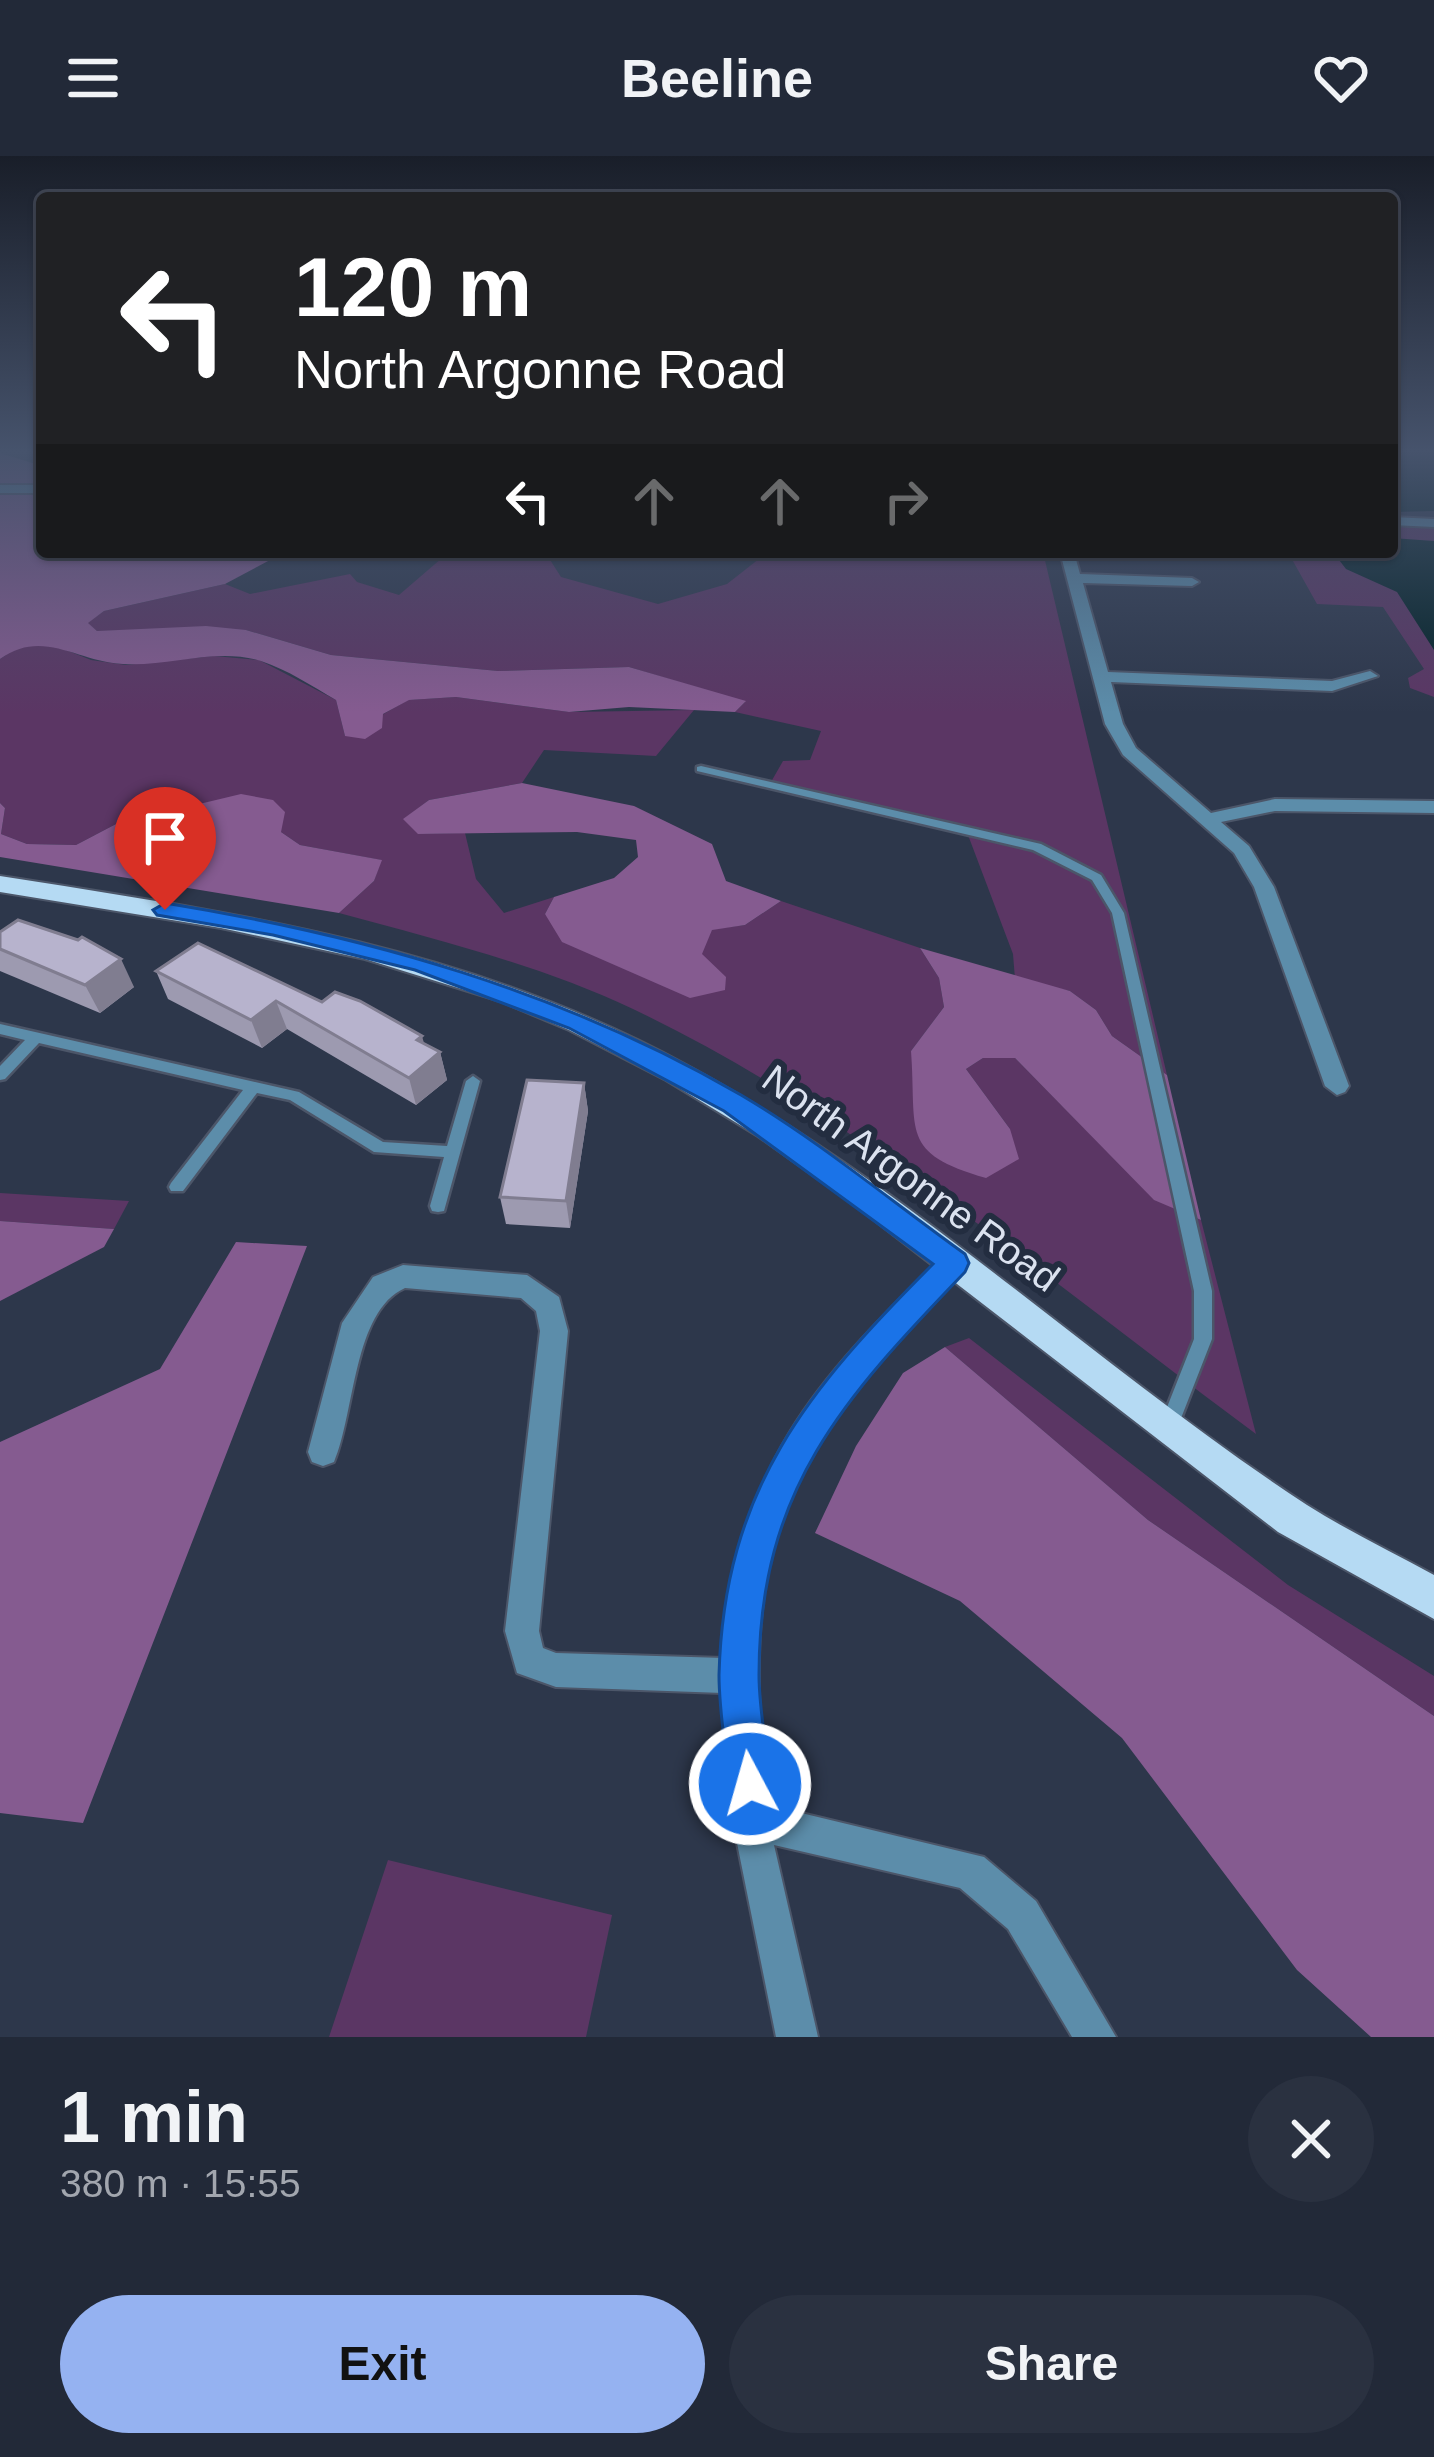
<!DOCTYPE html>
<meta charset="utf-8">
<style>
body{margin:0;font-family:Arial,sans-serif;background:#2a3140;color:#f1f3f6;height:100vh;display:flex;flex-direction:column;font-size:45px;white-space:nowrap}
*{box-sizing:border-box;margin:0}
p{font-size:39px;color:#a2a6ae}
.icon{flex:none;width:66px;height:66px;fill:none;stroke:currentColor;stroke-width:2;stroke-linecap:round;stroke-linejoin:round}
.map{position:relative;height:1881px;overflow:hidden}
.side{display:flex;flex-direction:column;background:#222938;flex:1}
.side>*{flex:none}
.top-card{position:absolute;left:36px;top:36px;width:1362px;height:366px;border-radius:12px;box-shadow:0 3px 9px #0004,0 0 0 3px #3f4553;background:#202124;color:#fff;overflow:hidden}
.pin{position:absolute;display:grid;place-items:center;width:102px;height:102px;color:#fff;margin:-123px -51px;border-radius:50% 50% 50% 0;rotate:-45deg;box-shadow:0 0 12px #0007}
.pin .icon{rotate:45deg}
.me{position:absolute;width:132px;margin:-66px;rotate:354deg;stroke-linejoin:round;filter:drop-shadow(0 0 9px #0008)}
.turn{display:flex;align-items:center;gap:42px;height:252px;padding:0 60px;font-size:54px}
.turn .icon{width:156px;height:156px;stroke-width:2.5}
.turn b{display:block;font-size:84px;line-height:102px}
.lanes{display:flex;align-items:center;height:114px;padding:0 60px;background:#0003;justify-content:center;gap:60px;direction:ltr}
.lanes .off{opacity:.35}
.round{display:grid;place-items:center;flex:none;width:126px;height:126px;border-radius:63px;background:#2a3140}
.summary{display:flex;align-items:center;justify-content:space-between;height:204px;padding:0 60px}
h1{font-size:72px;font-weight:600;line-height:90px}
.button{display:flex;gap:24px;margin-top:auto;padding:24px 60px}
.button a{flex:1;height:138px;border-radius:72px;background:#95b2f1;color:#111;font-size:48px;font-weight:600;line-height:138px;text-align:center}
.button a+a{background:#2a3140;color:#f1f3f6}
header{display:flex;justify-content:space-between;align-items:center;height:156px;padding:0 60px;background:#222938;font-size:54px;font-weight:600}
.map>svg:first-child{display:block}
.green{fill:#5b3664}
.forest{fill:#855b90}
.water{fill:#022227}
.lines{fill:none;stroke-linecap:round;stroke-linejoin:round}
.lane-casing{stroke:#4c5669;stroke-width:5}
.street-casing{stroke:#4c5669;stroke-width:4}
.primary-casing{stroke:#4c5669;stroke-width:4}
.lane{fill:#5c8daa;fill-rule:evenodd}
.street{fill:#5c8daa;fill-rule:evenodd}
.primary{fill:#b5daf3;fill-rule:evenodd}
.wall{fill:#9d9ab0}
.shaded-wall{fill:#807d90}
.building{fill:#b7b3cd;stroke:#807d90;stroke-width:3}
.route{fill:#1a73e8;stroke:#114b97;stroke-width:3}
.labels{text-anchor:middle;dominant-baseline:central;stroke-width:12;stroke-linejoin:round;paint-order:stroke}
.street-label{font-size:39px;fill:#dbe2ef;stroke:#232d40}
</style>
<header><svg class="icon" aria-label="menu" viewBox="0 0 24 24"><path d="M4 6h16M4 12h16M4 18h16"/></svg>Beeline<svg class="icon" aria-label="heart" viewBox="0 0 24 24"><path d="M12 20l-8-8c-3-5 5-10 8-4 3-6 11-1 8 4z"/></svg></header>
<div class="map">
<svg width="1434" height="1881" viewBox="0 0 1434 1881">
<rect width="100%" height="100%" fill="#2d374b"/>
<g class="green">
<path d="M1392,370l42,2v169l-24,-9 -2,-10 16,-9 -41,-62 -66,-3 -28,-50 103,-2z"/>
<path d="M449,396h96l16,25 97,27 69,-20 41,-32h275l124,523 -55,-39 -16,-26 -26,-19 -55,-12 -2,-25 -45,-119 -201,-46 16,-28 27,-1 11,-29 -86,-19 10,-10 -116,-35 -131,4 -167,-16 -85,-25 -149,1 -10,-8 17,-12 121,-27 25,10 100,-20 7,8 42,13z"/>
<path d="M46,486l45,18 35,5 88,-9 45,4 77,40 9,36 63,-36 48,-3 113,15 125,-2 -38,46 -112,-6 -22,33 -93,17 -25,19 15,15 46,-1 11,46 28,34 50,-16 -9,17 180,63 -24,-23 11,-25 33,-4 36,-24 139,47 19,30 5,29 -33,44 99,78 -44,-60 17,-11h32l139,141 47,21 55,214c-200,-148 -397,-317 -623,-425 -93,-44 -195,-69 -294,-96l35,-32 7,-21 -81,-15 -19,-13 -165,-8 -40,21 -49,-1 -26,-10 4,-26 -5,-5v-144l15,-10z"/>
<path d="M0,1037l129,8 -15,28 -114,-8z"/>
<path d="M969,1182l319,247 146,91v40l-286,-196 -203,-173z"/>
<path d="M388,1704l224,55 -26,122h-257z"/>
</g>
<g class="forest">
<path d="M0,297l42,13v86h243l-60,32 -121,27 -16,12 9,8 109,-5 40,4 85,25 167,16 131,-4 117,34 -11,11 -106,-5 -60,5 -113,-15 -47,3 -26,14 -1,14 -17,11 -20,-3 -9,-36c-24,-14 -48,-30 -75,-39 -45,-14 -93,6 -138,3 -46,-2 -80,-36 -123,-5z"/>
<path d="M522,627l112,23 78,38 14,37 55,20 -36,24 -33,5 -10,24 24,23 -1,13 -35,8 -128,-56 -17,-28 9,-17 60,-19 24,-21 -2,-17 -59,-8 -159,2 -15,-15 26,-19z"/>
<path d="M241,638l32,6 12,12 -4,20 19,13 82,15 -8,21 -35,32 -339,-56v-54l5,5 -4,26 26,10 49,1 40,-21z"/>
<path d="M920,792l150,43 26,19 16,26 55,39 34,145 -47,-20 -139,-142h-32l-17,11 44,60 9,30 -33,19c-87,-25 -69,-46 -75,-127l33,-44 -5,-29z"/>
<path d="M0,1065l114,8 -10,18 -104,54z"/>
<path d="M236,1086l71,4 -224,577 -83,-10v-371l160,-73z"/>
<path d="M945,1191l203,173 286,196v321h-63l-74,-67 -175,-232 -162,-137 -145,-68 41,-87 47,-73z"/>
</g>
<g class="water">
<path d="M1392,293h42v62l-42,1z"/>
<path d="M1392,382l42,3v109l-37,-58 -51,-23 -13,-17h59z"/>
</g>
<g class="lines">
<defs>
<g id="lane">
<path d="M701,610l340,78 60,31 23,38 88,378v48l-36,92 -7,3 -7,-3 -2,-6 34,-86v-48l-82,-378 -20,-33 -59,-30 -336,-79v-4z"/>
<path d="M0,868l299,68 84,50 64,4 19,-65 7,-5 7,5 -36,130 -6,1 -6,-1 -2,-5 14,-49 -70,-5 -84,-52 -33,-7 -74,98h-12l-2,-4 2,-4 72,-93 -204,-47 -34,36 -5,1v-14l25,-26 -25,-6z"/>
</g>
<g id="street">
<rect x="0" y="329" width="42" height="8"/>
<path d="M1392,361l42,2v8l-42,-2z"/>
<path d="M1060,396h14l6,22 112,4 7,4 -7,4 -109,-3 25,89 224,9 38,-10 8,5 -46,15 -221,-9 12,42 13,24 75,65 64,-14 159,2v12l-159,-2 -54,11 28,24 25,41 75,199 -4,6 -8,3 -12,-9 -71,-199 -20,-34 -111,-98 -18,-31z"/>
<path d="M954,1096l10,3 4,8 -4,8c-54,55 -112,108 -151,174 -64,108 -60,241 -45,360l216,52 52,44 80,136h-44l-64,-108 -48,-41 -186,-43 44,192h-42l-43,-214 -10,-130 -167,-6 -39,-14 -12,-42 35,-300 -4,-20 -15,-13 -116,-10c-52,23 -50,126 -71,174l-11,4 -11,-4 -4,-10 34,-129 31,-46 30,-12 124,10 32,22 9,34 -29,300 4,17 13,5 168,5c16,-196 86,-271 220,-403z"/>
</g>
<path id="primary" d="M0,720c237,37 473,72 686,189 224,121 409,301 621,440 41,26 85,47 127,70v44l-156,-87 -431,-333 -89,-63 -92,-56 -97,-50 -69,-29 -135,-42 -144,-31 -221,-36z"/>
</defs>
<use href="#lane" class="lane-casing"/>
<use href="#street" class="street-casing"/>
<use href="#primary" class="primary-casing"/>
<use href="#lane" class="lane"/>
<use href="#street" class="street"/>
<use href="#primary" class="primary"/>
</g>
<g class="wall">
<path d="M0,776l134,55 -34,26 -100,-42z"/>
<path d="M156,815l166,31 102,41 16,9 7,28 -31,25 -129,-76 -25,19 -94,-49z"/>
<path d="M584,927l4,28 -18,117 -64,-4 -6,-27z"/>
</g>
<g class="shaded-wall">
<path d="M121,803l13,28 -34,26 -15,-28z"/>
<path d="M276,845l11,28 -25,19 -11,-28z"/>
<path d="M422,880l7,25 11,-9 7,28 -31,25 -7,-27 8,-38z"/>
<path d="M584,927l4,28 -18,117 -4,-27z"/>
</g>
<g class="building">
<path d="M18,764l60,20 4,-3 39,22 -36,26 -85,-36v-17z"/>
<path d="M198,787l124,59 13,-10 25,9 62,35 -5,4 23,12 -31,26 -133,-77 -25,19 -95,-49z"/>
<path d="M527,924l57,3 -18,118 -66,-4z"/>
</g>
<linearGradient id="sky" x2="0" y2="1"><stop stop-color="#191e29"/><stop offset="0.53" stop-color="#46536c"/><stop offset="1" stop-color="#46536c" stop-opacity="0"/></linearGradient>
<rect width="1434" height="557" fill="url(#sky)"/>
<path class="route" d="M165,747c203,33 397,88 576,192 78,46 150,106 224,159l4,9 -4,9c-121,126 -206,217 -206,403 0,36 8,74 12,109l-6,15 -15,6 -15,-6 -6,-15c-3,-35 -10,-73 -10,-109 5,-186 89,-286 214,-411l-209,-153 -155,-83 -154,-58 -142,-35 -116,-20 -4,-5z"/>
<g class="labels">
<g class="street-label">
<text transform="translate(911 1022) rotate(36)">North Argonne Road</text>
</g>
</g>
</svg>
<div class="pin" style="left:165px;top:754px;background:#d93025"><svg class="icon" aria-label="arrive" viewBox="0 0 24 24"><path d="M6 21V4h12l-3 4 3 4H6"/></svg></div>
<svg class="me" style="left:750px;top:1628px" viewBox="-20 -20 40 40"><circle r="17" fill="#1a73e8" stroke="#fff" stroke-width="3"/><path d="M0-11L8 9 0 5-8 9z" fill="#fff"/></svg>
<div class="top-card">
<div class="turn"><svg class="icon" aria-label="left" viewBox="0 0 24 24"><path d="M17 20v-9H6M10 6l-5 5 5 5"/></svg><div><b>120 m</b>North Argonne Road</div></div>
<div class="lanes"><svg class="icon" aria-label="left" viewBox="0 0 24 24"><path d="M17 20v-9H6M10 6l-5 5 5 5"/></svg><svg class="icon off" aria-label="ahead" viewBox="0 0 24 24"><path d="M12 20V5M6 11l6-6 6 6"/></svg><svg class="icon off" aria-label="ahead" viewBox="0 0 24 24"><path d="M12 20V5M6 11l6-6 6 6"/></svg><svg class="icon off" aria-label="right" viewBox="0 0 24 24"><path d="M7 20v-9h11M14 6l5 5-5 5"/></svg></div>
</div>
</div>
<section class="side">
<div class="summary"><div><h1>1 min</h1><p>380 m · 15:55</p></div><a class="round"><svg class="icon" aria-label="close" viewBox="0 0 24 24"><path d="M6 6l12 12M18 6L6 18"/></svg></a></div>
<div class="button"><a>Exit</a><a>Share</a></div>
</section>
